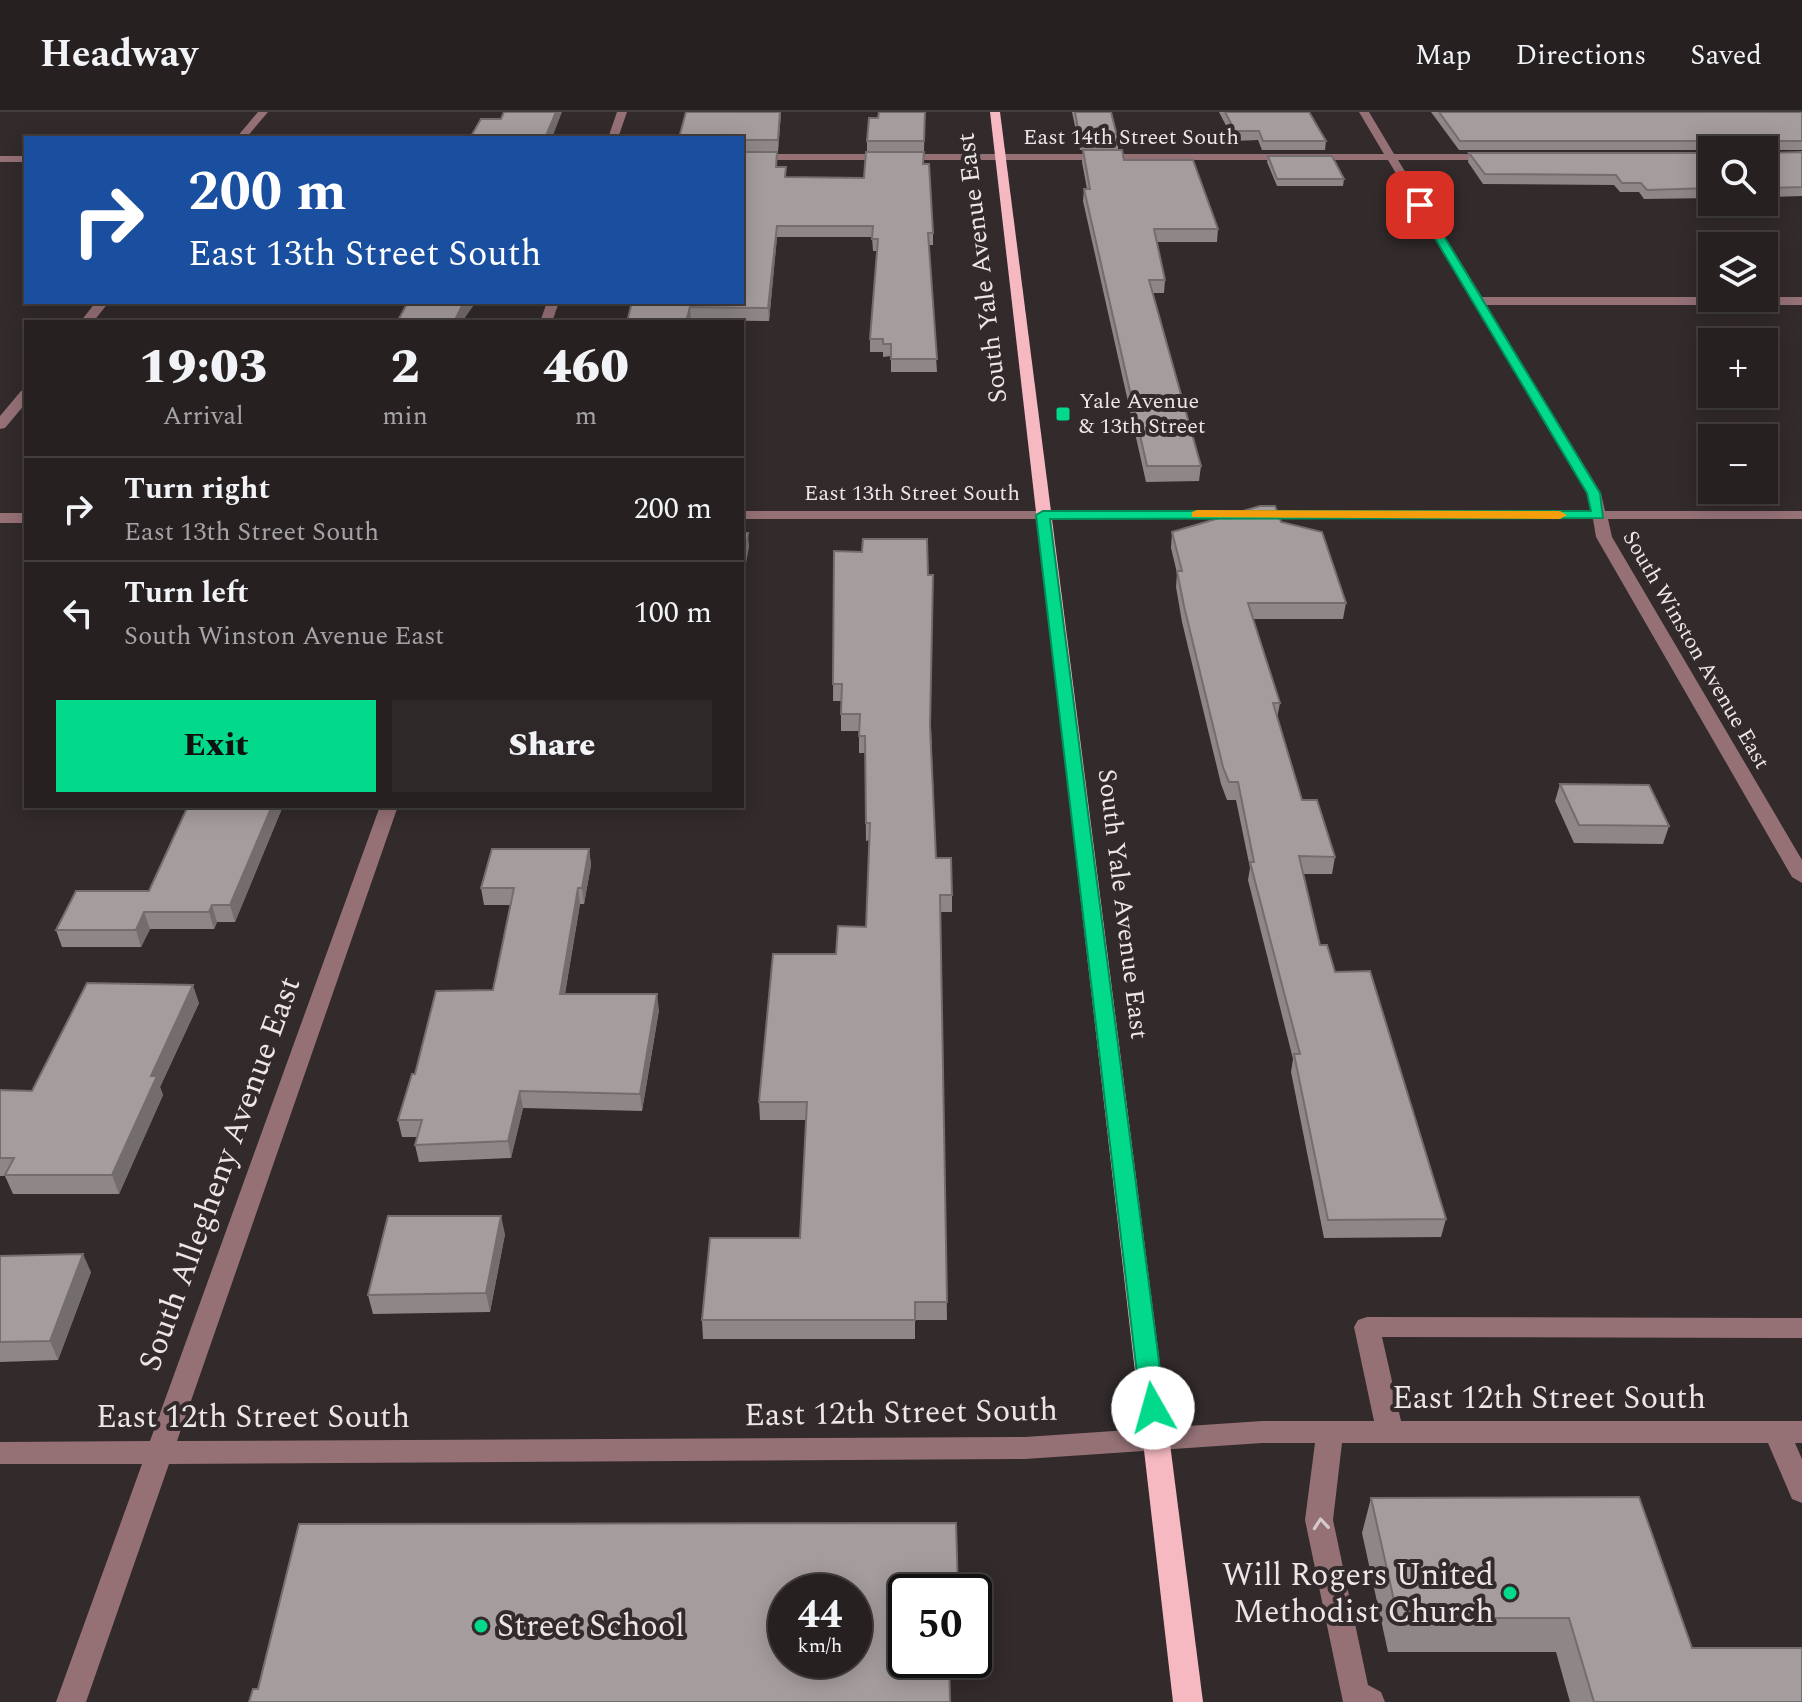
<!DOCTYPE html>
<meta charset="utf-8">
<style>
body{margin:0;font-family:Spectral,serif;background:#2e2829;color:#f1f3f6;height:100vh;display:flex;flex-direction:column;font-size:30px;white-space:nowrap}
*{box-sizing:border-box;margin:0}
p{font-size:26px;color:#a4a3a5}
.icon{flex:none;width:44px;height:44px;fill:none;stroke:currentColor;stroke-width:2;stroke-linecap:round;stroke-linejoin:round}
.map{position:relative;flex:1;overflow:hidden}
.drawer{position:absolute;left:24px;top:208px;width:720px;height:488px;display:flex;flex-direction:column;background:#262020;border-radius:0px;box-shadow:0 4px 20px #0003,0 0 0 2px #423e3e}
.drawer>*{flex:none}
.hud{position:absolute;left:24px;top:24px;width:720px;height:168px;border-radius:0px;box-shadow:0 4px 20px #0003,0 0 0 2px #423e3e;background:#1a4fa0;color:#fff;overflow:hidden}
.fabs{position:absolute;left:1698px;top:24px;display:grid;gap:16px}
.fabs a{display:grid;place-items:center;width:80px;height:80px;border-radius:0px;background:#262020;box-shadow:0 4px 20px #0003,0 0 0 2px #423e3e;font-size:40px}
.speed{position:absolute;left:768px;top:1462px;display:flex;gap:16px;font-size:40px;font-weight:700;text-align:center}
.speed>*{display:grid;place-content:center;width:104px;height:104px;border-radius:50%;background:#262020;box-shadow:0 4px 20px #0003,0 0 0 2px #423e3e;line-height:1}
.speed small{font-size:20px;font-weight:400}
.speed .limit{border:4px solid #111;border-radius:12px;background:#fff;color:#111}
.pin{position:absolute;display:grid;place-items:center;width:68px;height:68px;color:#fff;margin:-34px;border-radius:16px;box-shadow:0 4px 12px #0006}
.me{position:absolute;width:88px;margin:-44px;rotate:353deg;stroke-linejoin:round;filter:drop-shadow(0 0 6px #0008)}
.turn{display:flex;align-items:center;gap:28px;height:168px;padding:0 32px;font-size:36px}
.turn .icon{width:104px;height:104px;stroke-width:2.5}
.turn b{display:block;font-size:56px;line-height:68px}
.eta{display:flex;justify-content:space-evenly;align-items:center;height:136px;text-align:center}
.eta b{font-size:48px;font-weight:800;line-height:56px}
.primary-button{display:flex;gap:16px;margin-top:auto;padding:16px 32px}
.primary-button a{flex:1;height:92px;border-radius:0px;background:#02d98b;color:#111;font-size:32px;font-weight:800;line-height:92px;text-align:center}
.primary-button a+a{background:#2e2829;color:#f1f3f6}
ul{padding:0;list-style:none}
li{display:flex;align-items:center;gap:24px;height:104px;padding:0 32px;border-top:2px solid #423e3e}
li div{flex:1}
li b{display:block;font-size:30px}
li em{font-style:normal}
header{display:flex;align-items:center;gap:48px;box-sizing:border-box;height:112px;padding:0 40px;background:#262020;border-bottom:2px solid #423e3e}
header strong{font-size:38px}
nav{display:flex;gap:44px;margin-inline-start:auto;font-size:28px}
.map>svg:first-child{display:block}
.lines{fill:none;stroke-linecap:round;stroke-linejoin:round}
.minor{fill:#957176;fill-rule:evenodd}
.major{fill:#f6b9c2;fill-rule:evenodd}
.wall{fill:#8e8687}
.shaded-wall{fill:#746d6e}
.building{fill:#a59c9d;stroke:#746d6e;stroke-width:2;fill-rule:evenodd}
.oneway{stroke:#d6c9cb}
.route{fill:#02d98b;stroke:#018d5a;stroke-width:2}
.slow{fill:#f59e0b}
.poi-dot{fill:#02d98b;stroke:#322a2b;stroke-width:3}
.labels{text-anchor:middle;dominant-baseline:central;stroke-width:8;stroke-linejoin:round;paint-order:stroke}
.far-street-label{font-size:22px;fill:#ebe6e7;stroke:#322a2b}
.far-poi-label{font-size:22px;fill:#ebe6e7;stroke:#322a2b;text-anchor:start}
.street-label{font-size:26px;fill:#ebe6e7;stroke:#322a2b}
.near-street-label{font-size:32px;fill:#ebe6e7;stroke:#322a2b}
.near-poi-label{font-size:32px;fill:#ebe6e7;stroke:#322a2b;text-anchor:end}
</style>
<header>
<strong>Headway</strong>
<nav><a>Map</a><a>Directions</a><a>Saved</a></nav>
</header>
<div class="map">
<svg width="1802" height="1590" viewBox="0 0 1802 1590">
<rect width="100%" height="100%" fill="#322a2b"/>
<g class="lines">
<g class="minor">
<path d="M258,0h10l-22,26h-10z"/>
<path d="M617,0h10l-9,26h-10z"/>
<path d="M1359,0h10l25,42h102l5,3 -5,3h-98l84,137h320v8h-316l115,188 4,18h197v8h-194l4,18 190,323v23l-10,-6 -196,-340 -3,-18h-851v-8h849l-4,-18 -199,-333h-646v-6h642z"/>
<rect x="0" y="44" width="26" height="6"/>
<path d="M96,190h13l-16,20h-13z"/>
<path d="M547,190h12l-7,20h-12z"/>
<path d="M26,278v13l-21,25 -5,1v-13l21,-25z"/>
<rect x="0" y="401" width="26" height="10"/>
<path d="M380,694h18l-221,635 848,-4 237,-16h112l-20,-94 4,-7 9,-3 435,1v20l-420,-1 19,84h401v22h-7l7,16v44l-10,-4 -24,-56h-426l-9,77 35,165 13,7 4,10h-42l-38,-182 10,-77h-53l-237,16 -856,5 -83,238h-30l86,-238h-142v-22l150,-1z"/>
</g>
<path class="major" d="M990,0h10l203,1590h-30z"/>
</g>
<g class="wall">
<path d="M686,0h95l-3,39h-36v-13z"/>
<path d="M925,0l-1,39h-57v-10l11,-23z"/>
<path d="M1072,0h39l7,28v10l6,10 94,69 -1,13h-61l9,38 -1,13h-11l48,173 -2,15 -53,1 -63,-281 1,-12h3l-5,-27 1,-12h-3z"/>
<path d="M1219,0h90l17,29 -1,9h-63l-4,-10 -24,1z"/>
<path d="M1431,0h371v38h-36v3l36,-1v44l-38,1v-47h-305z"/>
<path d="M1469,41h243v45l-68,1 -5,-7h-19l-6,-7 -131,-1 -15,-22z"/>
<path d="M1268,44l76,23 -1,7h-66l-10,-24z"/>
<path d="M923,52l10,69v12h-4l8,127h-46v-16l-8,1v-5h-13v-13l7,-88h-4l-1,-14h-95l-8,84 -78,-1v2h-64l150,-155 10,10 77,1z"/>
<path d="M1281,410l65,81 -3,16h-90l27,84 -3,15 25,82 33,57 -3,17h-29l17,71 15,27 111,247 -5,18 -117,1 -33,-166 2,-13 -45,-179 2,-12 -14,-68h-9l-6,-16 -39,-162 -6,-35 1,-14 -6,-25 1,-16z"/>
<path d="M834,439l97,177 5,130 16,37v17h-12l7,408h-32v19h-212l-1,-19 98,-82 6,-118h-46l-1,-18 77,-148 30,-27 3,-87 -3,1 -1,-88h-6v-22h-18v-30h-8z"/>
<path d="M1560,672l109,42 -6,18 -89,-1 -19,-42z"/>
<path d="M188,694h95l-48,116h-18l-3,7h-64l-9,18h-79l-6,-17 93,-39z"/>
<path d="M589,737l2,16 -7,39h-4l-15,90 94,16 -17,101 -119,-3 -12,50 -92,4 -4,-17 2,-8h-15l-4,-17 17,-46 78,-84 17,-85h-26l-3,-17z"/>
<path d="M199,891l-39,84 3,8 -44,99h-106l-8,-18h-5v-86l32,1z"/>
<path d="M505,1122l-15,78 -117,2 -5,-19z"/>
<path d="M0,1144l91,16 -33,88 -58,2z"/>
<path d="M1371,1386l321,150 110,54h-232l-14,-50h-168l-26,-119z"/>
</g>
<g class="shaded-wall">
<path d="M556,0h6l-10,26h-7z"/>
<path d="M780,0h1l-3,39v-11z"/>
<path d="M777,114v11l-8,84 -1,-13z"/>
<path d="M464,190h12l-14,20h-8z"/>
<path d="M690,195l1,15h-5z"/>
<path d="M748,421l1,14 -7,38v-19z"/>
<path d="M272,694h11l-48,116 -5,-17z"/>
<path d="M589,737l2,16 -7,39 -2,-16z"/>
<path d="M578,776l2,16 -18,106 -2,-16z"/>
<path d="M212,793l5,17 -3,7 -5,-17z"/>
<path d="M144,800l6,17 -9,18 -5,-17z"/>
<path d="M193,873l6,18 -39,84 3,8 -44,99 -7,-19 39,-99z"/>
<path d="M657,882l2,16 -17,101 -2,-17z"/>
<path d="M520,979l3,17 -12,50 -3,-17z"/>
<path d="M501,1104l4,18 -15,78 -4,-19z"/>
<path d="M83,1142l8,18 -33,88 -8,-19z"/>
</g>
<g class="building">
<path d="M504,0h52l-11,26h-75l11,-19h20z"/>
<path d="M686,0h94l-2,28h-36v-2h-63z"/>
<path d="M879,0h46l-1,29h-57l2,-23h9z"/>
<path d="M1075,0h36l7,28h-38z"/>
<path d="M1225,0h84l17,29h-63l-4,-10h-24z"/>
<path d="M1439,0h363v29h-36l-3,3 3,9 36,-1v35l-38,1v-38h-49l2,-6 -3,-3h-254z"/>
<path d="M1083,38h39l2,10h69l25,69h-64l11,51h-16l52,186h-54l-63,-277h6z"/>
<path d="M742,40h35l-1,15h10l-1,10 79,1 2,-26h58l-1,12h6l4,69h-5l9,126h-46v-15h-8v-5h-13l8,-100h-6l1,-13h-96l-9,82 -78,-1 -4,15h-59l5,-20h110z"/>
<path d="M1469,41h243v35l-65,2 -6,-7h-19l-6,-8 -131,-1z"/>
<path d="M1268,44h64l12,23h-67z"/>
<path d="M408,190h56l-10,20h-57z"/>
<path d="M1260,394h15l6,16 41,10 24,71h-98l32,100h-7l29,97h15l18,57 -36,-1 21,89h7l8,27 35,-1 76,248 -118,1 -34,-166h6l-50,-192h4l-16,-80h-9l-6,-15 -39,-161 -7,-35h5l-10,-39z"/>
<path d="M742,421h6l-6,33z"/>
<path d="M863,427h64l1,36h5l-3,151 6,132h15l1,37h-12l7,407h-32v18h-213l8,-82h90l7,-136h-48l14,-148h63l2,-28 28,1 4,-104h-4l-1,-87h-6l1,-22h-19l1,-30h-9l1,-133 28,1z"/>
<path d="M1560,672l89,1 20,41 -90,-1z"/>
<path d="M188,694h84l-42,99h-18l-3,7h-65l-8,18h-80l20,-39h73z"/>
<path d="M492,737h97l-7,39h-4l-18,106h97l-17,100 -120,-3 -12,50 -93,4 7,-25h-24l14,-46h3l21,-83 57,-1 21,-102h-33z"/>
<path d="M87,871l106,2 -42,91h6l-45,99h-107l9,-17h-14v-68l32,1z"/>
<path d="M388,1104h113l-15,77 -118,2z"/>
<path d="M83,1142l-33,87 -50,1v-86z"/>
<path d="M1639,1385l53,151h110v54h-208l-25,-84h-171l-27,-120z"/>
<path d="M956,1411l2,69h-52v68h43l1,42h-701l4,-13h5l41,-165zM786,1480h68v68h-68z"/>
</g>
<defs><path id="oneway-chevron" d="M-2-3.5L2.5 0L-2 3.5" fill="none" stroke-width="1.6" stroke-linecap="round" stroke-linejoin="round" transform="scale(2)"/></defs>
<use class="oneway" href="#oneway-chevron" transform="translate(1321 1412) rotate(-95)"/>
<path class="route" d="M1420,90l5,3 175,288 3,25 -553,1 115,889 -3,7 -9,3 -8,-3 -4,-7 -105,-893 7,-4h548l-4,-18 -172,-288z"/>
<path class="slow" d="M1197,398l363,1 7,4 -7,4 -368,-2v-5z"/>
<g class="poi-dot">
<rect x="1055" y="294" width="16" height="16" rx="4"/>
<circle cx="1510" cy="1481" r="8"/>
<circle cx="481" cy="1514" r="8"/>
</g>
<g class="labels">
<g class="far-street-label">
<text x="1131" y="25">East 14th Street South</text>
<text x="912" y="381">East 13th Street South</text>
<text transform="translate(1696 538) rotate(60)">South Winston Avenue East</text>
</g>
<g class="far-poi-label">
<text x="1079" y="289">Yale Avenue<tspan x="1079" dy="25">&amp; 13th Street</tspan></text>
</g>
<g class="street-label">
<text transform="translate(982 156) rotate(-97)">South Yale Avenue East</text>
<text transform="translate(1123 792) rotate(83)">South Yale Avenue East</text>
</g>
<g class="near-street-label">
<text transform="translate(220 1062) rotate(-70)">South Allegheny Avenue East</text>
<text x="1549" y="1286">East 12th Street South</text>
<text transform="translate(901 1301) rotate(-1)">East 12th Street South</text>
<text x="253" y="1305">East 12th Street South</text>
</g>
<g class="near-poi-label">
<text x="1494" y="1463">Will Rogers United<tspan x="1494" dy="37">Methodist Church</tspan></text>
<text x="497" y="1514" text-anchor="start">Street School</text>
</g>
</g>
</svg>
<div class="fabs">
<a><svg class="icon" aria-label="search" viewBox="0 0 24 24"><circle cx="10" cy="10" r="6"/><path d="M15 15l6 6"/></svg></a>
<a><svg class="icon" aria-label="layers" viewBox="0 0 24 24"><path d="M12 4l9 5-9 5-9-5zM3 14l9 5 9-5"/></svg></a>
<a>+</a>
<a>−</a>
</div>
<div class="speed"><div>44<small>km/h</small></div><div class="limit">50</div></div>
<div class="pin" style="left:1420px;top:93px;background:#d93025"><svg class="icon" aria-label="arrive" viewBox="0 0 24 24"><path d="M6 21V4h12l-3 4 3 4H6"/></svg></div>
<svg class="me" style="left:1153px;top:1296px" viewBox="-20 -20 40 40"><circle r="19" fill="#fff"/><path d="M0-13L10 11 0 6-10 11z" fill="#02d98b"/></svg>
<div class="hud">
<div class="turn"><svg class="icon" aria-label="right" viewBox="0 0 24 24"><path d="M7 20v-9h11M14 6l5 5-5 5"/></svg><div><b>200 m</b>East 13th Street South</div></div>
</div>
<section class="drawer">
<div class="eta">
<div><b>19:03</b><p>Arrival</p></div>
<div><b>2</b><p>min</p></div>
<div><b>460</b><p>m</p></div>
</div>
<ul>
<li><svg class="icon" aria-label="right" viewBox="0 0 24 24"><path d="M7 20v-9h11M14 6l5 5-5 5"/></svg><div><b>Turn right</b><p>East 13th Street South</p></div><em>200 m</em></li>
<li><svg class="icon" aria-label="left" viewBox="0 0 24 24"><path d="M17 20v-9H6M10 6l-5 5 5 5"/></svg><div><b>Turn left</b><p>South Winston Avenue East</p></div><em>100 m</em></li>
</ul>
<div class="primary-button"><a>Exit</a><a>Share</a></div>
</section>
</div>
